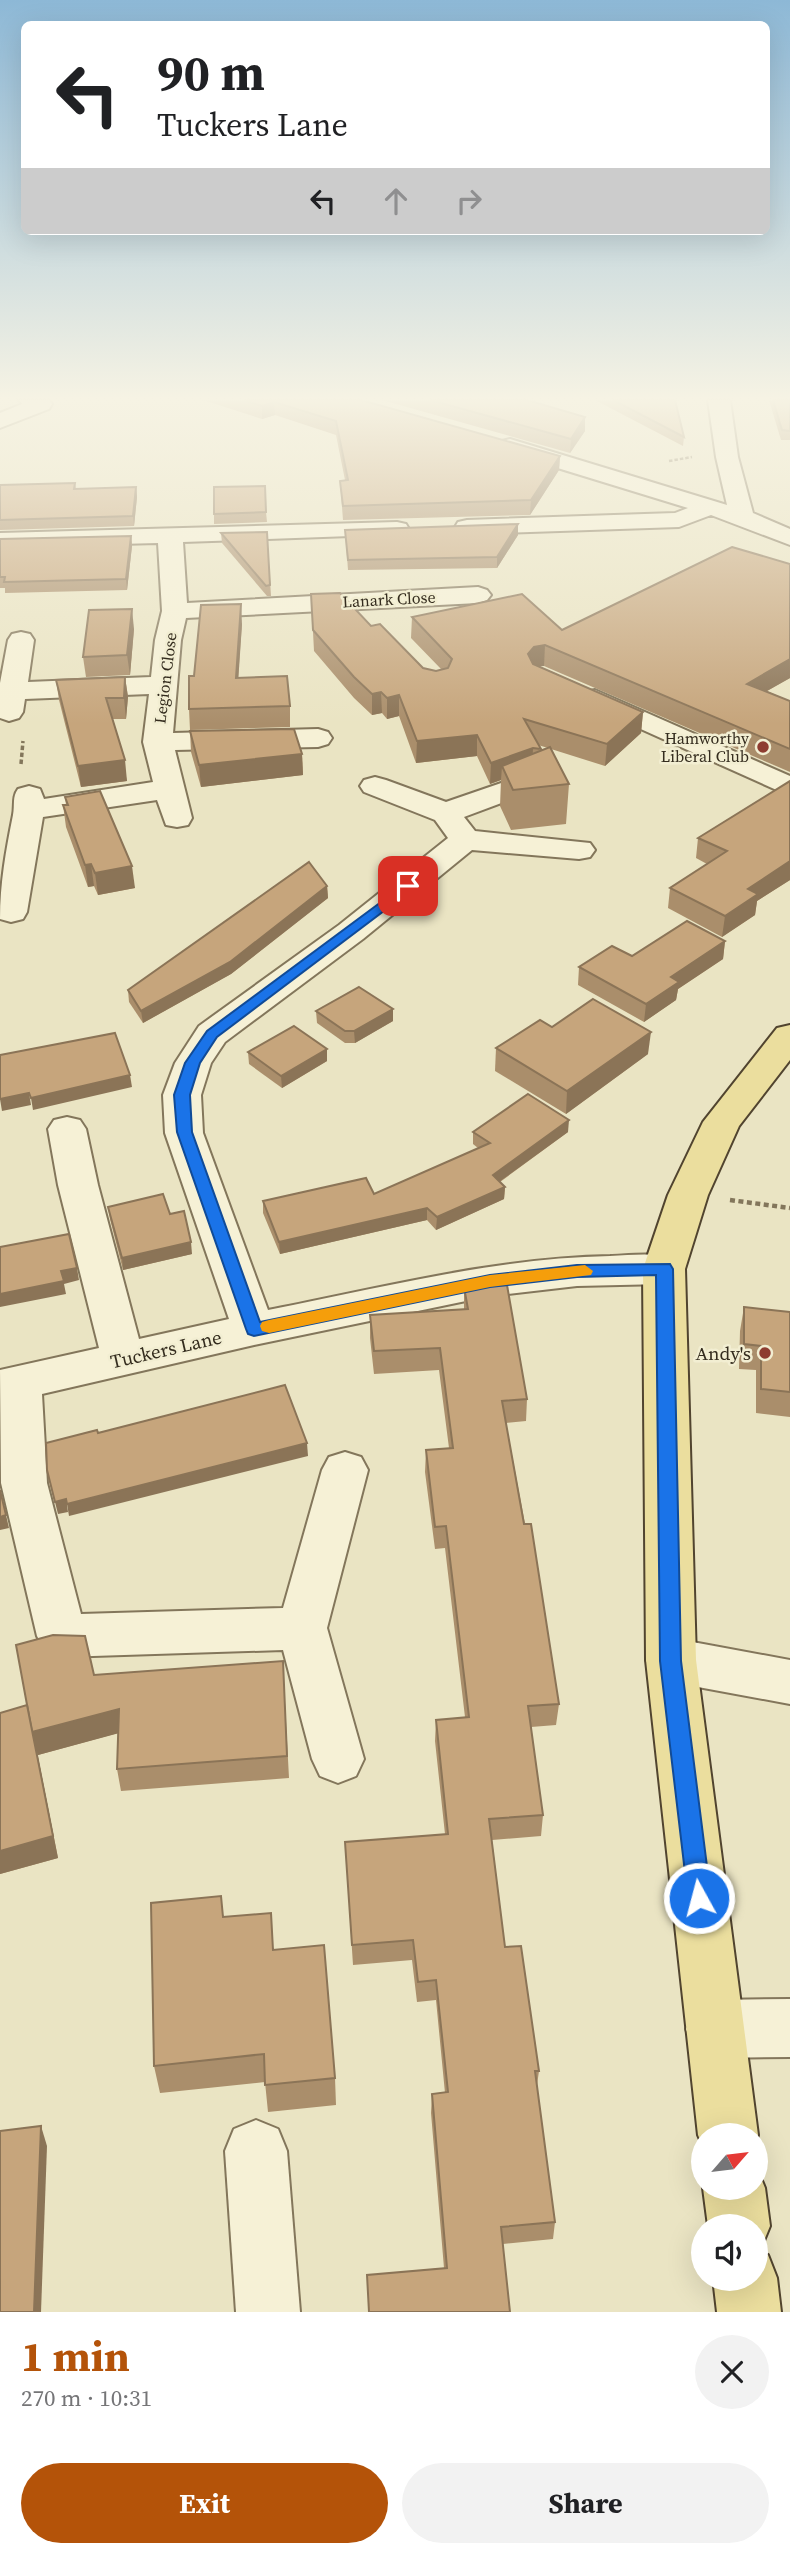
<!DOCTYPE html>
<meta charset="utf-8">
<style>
body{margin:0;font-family:"Source Serif 4",serif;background:#f2f2f2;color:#202124;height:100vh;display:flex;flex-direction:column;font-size:26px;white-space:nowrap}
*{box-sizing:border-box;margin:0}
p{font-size:23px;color:#757577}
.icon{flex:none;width:38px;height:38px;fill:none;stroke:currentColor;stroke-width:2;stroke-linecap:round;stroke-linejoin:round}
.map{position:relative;height:2312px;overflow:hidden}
.details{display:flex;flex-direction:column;background:#fff;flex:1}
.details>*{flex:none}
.top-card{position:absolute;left:21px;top:21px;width:749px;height:214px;border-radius:10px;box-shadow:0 7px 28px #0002;background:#fff;color:#202124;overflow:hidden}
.needle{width:46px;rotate:62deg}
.buttons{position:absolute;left:691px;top:2123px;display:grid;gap:14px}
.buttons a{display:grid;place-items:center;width:77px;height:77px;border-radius:50%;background:#fff;box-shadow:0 7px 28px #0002;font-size:35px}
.pin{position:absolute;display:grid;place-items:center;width:60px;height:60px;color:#fff;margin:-30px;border-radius:14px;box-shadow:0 4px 10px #0006}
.me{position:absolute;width:77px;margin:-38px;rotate:353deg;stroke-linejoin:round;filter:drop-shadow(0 0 5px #0008)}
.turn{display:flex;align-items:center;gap:24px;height:147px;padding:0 21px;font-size:32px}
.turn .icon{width:91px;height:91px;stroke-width:2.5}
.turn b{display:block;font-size:49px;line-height:60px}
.lanes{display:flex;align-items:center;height:66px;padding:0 21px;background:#0003;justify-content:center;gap:35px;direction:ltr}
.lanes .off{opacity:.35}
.round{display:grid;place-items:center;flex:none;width:74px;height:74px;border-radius:37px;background:#f2f2f2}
.overview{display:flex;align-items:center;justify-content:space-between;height:119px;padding:0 21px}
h1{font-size:42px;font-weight:700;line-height:52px;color:#b45309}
.action{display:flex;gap:14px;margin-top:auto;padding:14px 21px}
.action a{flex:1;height:80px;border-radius:42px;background:#b45309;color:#fff;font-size:28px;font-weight:700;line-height:80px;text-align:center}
.action a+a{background:#f2f2f2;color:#202124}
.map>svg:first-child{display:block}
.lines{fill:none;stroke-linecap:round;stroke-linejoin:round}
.minor-casing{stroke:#83765b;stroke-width:4}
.major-casing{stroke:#51442f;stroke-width:4}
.path-far2{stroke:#83765b;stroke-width:2.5;stroke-dasharray:3.5 2;stroke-linecap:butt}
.path-far1{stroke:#83765b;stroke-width:3.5;stroke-dasharray:4.5 2.5;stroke-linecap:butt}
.path{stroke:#83765b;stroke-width:4.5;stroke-dasharray:5 3.5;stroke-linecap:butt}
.minor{fill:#f6f1d6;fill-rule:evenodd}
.major{fill:#ebde9e;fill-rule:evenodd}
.wall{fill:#aa8e6b;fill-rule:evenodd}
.shaded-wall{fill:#8b7457}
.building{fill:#c6a57c;stroke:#8b7457;stroke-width:2}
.route{fill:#1a73e8;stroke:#114b97;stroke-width:2}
.slow{fill:#f59e0b}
.poi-dot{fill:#8e3c30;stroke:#f2eed2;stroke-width:2.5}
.labels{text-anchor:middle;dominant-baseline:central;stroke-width:5;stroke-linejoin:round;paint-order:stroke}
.far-street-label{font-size:16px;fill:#342c1e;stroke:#f2eed2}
.far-poi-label{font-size:16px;fill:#342c1e;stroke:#f2eed2;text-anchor:end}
.street-label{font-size:19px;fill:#342c1e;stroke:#f2eed2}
.poi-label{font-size:19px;fill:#342c1e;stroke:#f2eed2;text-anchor:end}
</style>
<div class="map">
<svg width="790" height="2312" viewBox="0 0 790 2312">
<rect width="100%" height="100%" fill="#eae4c3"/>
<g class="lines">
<defs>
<g id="minor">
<path d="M19,400h30l3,4 -3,5 -49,19v-15l22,-9z"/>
<path d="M708,400h22l8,57 15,56 37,16v16l-79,-30 -32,12 -212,7 -9,-2 -3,-5 3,-5 9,-2 208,-7 13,-5 -186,-57 -3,-5 3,-5 8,-2 217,66 -11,-48z"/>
<path d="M397,522l9,2 3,5 -3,5 -223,8 4,61 291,-16 9,3 4,5 -4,5 -9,3 -292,15 -5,22 -8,93 145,-4 10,3 4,6 -4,6 -10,3 -143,3 17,68 -4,7 -11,2 -11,-2 -9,-25 -114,17 -16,95 -4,7 -12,3 -11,-3c0,-36 6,-69 13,-104 2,-10 -1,-18 5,-26l11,-3 11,3 4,10 109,-17 -10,-40 6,-48 -124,5 -2,13 -4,6 -10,3 -9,-3v-35l8,-43 4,-6 9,-2 9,2 4,6 -6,42 123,-5 4,-37 7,-29 -4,-68 -158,4v-14z"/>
<path d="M595,690l195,86v20l-205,-92 -4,-6 4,-6z"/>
<path d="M533,772l11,3 4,6 -4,6 -80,30 11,14 115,12 5,7 -5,7 -11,2 -107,-9 -109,89 -138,103 -14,21 -10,32 2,38 65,177c113,-22 227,-52 342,-54 23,-1 46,-4 69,3l6,10 -6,10 -15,5 -87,2 -87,10 -236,49 -212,49 5,89 34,131 202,-6 39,-138 7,-13 16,-5 16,5 7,13 -41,158 37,131 -8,17 -18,7 -18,-7 -8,-17 -29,-109 -221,7 -17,-6 -8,-15 -36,-153 -1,-113 99,-22 -41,-163 -10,-56 6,-9 13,-3 13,3 6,9 12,56 41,154 90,-20 -64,-186 -2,-38 12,-32 24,-37 140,-101 109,-87 -13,-18 -71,-28 -4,-6 4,-6 11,-3 11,3 60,22z"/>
<path d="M671,1638l119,22v44l-119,-22 -18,-7 -7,-15 7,-15z"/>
<path d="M790,1999v58l-75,1 -21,-8 -8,-21 8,-21 21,-8z"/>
<path d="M256,2120l22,9 9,22 13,161h-64l-11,-161 9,-22z"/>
</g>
<g id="major">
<path d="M790,1025v35l-51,66 -31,69 -23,74 11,391 62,475 -2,6v-6h-52v14l-6,-14 -52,-475 -3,-391 25,-74 35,-73 74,-94z"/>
<path d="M756,2166l9,22 5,38 -9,22 -5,2v-24h-48l-5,-38h53z"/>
<path d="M756,2251l12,4 9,23 4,34h-64l-4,-34h43z"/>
</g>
</defs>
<use href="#minor" class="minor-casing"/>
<use href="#major" class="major-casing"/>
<path class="path-far2" d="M669,461l23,-4"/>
<path class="path-far1" d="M21,764l2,-23"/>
<path class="path" d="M730,1200l60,8"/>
<use href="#minor" class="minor"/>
<use href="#major" class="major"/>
</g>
<g class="wall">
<path d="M203,400h158l199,56 -1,14 -29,45 -187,5 -3,-39 5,-1 -9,-45 -61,-20 -13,4z"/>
<path d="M382,400h145l58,17v14l-15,22z"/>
<path d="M595,400h80l9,37 -1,9z"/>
<path d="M769,400h21v40h-9z"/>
<path d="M75,483l1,6 60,-2 1,10 -3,29 -134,4v-45z"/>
<path d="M266,512l1,10 -53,2v-10z"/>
<path d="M518,524v11l-21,33 -149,2 -3,-40z"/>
<path d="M267,532l4,64h-4l-45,-53 -1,-10z"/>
<path d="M131,536l1,10 -5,44 -122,3v-5h-5v-49z"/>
<path d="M790,564v114l-23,13 23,10v71l-246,-106h-5l104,46 -2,21 -36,33 -54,-17 18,35 -3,40 -55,6 -11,-24 1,-26 -11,4 -13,-28 -61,7 -17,-47 -12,3 -5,-6 -10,2 -18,-17 -40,-47 -3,-57 60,32 52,42 13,3 5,-2 -30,-31 1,-21 150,13zM538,745l10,3 -8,3z"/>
<path d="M242,624l-4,54 52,28v21l-100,3 -1,-21 5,-33z"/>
<path d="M134,629l-4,46 -44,2 -3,-20z"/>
<path d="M125,677l3,20 -2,22h-14l15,62 -46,6 -22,-87 -3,-20z"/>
<path d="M190,731l112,23 1,21 -102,12 -10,-35z"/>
<path d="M790,781v99l-33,21 -2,14 -33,22 -54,-29 2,-20 37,-24 -11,-6 2,-20z"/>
<path d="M65,797l70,91 -37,7 -4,-9 -6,1 -22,-60 -3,-22h3z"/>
<path d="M327,886l1,12 -97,76 -88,49 -14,-21 -1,-12z"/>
<path d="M725,941l-2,18 -45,30 -2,11 -32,22 -66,-37 1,-18 53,-11z"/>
<path d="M393,1009v12l-38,22h-10l-28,-20 -1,-12z"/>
<path d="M552,1027l96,27 -82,60 -71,-43 1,-23z"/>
<path d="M327,1049v12l-45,27 -33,-24 -1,-12z"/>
<path d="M473,1132h95l-68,50 5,5 -1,12 -68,31 -9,-10 -147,34 -17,-41v-12l111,-7 104,-46 -5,-4z"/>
<path d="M108,1207l62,7 22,40 -69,16 -13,-51z"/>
<path d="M464,1287l63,112 -1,22 -20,2 53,281 -3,21 -25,2 12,88 -2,21 -49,4 13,107 34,124 -2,14 18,137 -2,17 -50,5 7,68h-141l-2,-37 77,-7 -13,-155 1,-19 13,-1 -9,-93 -19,2 -5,-42 -59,5 -8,-123 100,-8 -10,-93 1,-21 29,-3 -20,-169 -10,1 -10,-77 1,-22 23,-2 -10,-78 -65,4 -4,-36v-23l94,-5z"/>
<path d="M744,1307l46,5v105l-34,-4v-43l-17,-1 1,-38z"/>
<path d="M94,1675l190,9 5,94 -168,13 -4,-22 1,-36 -80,22 -1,-3 21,106 -58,16v-161l27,-8z"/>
<path d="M224,1917l50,33 61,128 1,27 -68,7 -3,-30 -105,11 -6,-27z"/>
</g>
<g class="shaded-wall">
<path d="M274,402l1,13 -13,4v-13z"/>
<path d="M585,417v14l-15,22 1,-14z"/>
<path d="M560,456l-1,14 -29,45 1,-15z"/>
<path d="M136,487l1,10 -3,29 -1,-10z"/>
<path d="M518,524v11l-21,33v-11z"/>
<path d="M131,536l1,10 -5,44 -1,-11z"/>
<path d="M241,604l1,20 -5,74 -1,-20z"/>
<path d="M132,609l2,20 -4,46 -3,-20z"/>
<path d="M545,645l-1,21 -12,1 -4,-13 6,-7z"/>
<path d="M790,659v19l-46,26 3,-20z"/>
<path d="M125,677l3,20 -2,22 -2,-21z"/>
<path d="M381,692l1,21 -10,2v-21z"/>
<path d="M399,695v21l-12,3v-21z"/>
<path d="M643,712l-2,21 -36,33 2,-22z"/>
<path d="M477,735v21l-61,7 1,-22z"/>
<path d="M533,748l-1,22 -30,-4 -1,14 -11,4 1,-21z"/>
<path d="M302,754l1,21 -102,12 -2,-22z"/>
<path d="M125,760l2,21 -46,6 -3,-21z"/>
<path d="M790,857v23l-33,21 -2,14 -33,22 3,-21 23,-27z"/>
<path d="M91,864l3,22 -6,1 -3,-22z"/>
<path d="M132,866l3,22 -37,7 -3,-22z"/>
<path d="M327,886l1,12 -97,76 -88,49 -2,-12z"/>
<path d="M725,941l-2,18 -45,30 -2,11 -32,22 2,-18 25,-27z"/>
<path d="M393,1009v12l-38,22 -1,-12z"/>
<path d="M651,1032l-3,22 -82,60 1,-23z"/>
<path d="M327,1049v12l-45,27 -1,-12z"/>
<path d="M130,1075l2,12 -99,23 -2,-12z"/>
<path d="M29,1093l2,12 -29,6 -2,-12z"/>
<path d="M569,1120l-1,12 -76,55 1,-12z"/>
<path d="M505,1187l-1,12 -68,31 1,-13z"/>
<path d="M427,1208v12l-147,34 -1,-12z"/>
<path d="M191,1242l1,12 -69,16 -1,-12z"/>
<path d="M77,1268l2,12 -15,4 2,10 -66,13v-13l61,-23z"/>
<path d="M307,1443l1,13 -239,60 -2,-12z"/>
<path d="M66,1499l2,13 -10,2 -3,-12z"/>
<path d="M6,1515l3,13 -9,2v-13z"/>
<path d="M27,1705l92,4 4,23 -85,23 -1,-3 21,106 -58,16v-23z"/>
<path d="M41,2126l6,20 -6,166h-7z"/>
</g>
<g class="building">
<path d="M244,400h117l199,56 -29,44 -188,6 -3,-25 8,-1 -12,-59 -62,-19 -12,4z"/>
<path d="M430,400h97l58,17 -14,22z"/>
<path d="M613,400h62l9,37z"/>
<path d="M773,400h17v31l-8,-1z"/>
<path d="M75,483l-1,6 62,-2 -3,29 -133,4v-35z"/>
<path d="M265,486l1,26 -52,2v-27z"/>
<path d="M518,524l-21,33 -149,3 -3,-30z"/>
<path d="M267,532l3,53 -4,1 -45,-53z"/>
<path d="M131,536l-5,43 -122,3 1,-5h-5v-38z"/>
<path d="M732,547l58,17v95l-43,25 43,17v48l-245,-104 -11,2 -6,7 5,10 110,48 -36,32 -83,-25 17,30 -8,-1 -42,15 -14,-28 -60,6 -18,-46 -12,3 -6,-6 -9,2 -18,-17 -41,-47 -2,-36 29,-1 31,33 9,-2 43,44 13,3 12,-3 4,-9 -40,-42 110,-23 40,36z"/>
<path d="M241,604l-5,74 51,-2 3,30 -101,3v-33h5l7,-71z"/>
<path d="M132,609l-5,46 -44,2 6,-47z"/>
<path d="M125,677l-1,21h-18l19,62 -47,6 -22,-86z"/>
<path d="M294,729l8,25 -103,11 -9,-34z"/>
<path d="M550,747l19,37 -56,6 -11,-24z"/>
<path d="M790,781v80l-42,28 10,5 -33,22 -55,-28 57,-37 -29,-13z"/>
<path d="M100,791l32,75 -37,7 -4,-9 -6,1 -22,-60h5l-3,-8z"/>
<path d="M309,862l18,24 -97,76 -89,49 -13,-21z"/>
<path d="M687,921l38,20 -54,36 8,5 -33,22 -67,-37 33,-21 20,10z"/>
<path d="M359,987l34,22 -39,22h-9l-29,-20z"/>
<path d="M593,999l58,33 -84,59 -71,-43 44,-28 12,7z"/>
<path d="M294,1026l33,23 -46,27 -33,-24z"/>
<path d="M115,1033l15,42 -99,23 -2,-5 -29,6v-44z"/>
<path d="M528,1094l41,26 -76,55 12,12 -68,30 -10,-9 -148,34 -16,-41 103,-23 8,16 116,-51 -17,-11z"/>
<path d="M163,1194l7,20 14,-3 7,31 -69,16 -14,-51z"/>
<path d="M69,1234l8,34 -16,3 3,10 -64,13v-47z"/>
<path d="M507,1285l20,114 -25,2 22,123h7l28,180 -31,2 15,109 -54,4 16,128 16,-1 18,125h-4l20,151 -54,5 9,85h-141l-2,-37 80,-7 -15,-174 16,-2 -12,-112 -18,2 -5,-42 -61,5 -7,-103 103,-8 -12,-114 33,-3 -23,-191 -11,1 -9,-77 27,-2 -13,-100 -66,3 -4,-36 98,-6 -4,-22z"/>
<path d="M744,1307l46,5v80l-29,-3v-43l-17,-2z"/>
<path d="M285,1385l22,58 -240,61 -1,-5 -11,3 -8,-32 -1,-27 51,-13 1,3z"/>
<path d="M0,1490l6,25 -6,2z"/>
<path d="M53,1635l32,1 9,39 189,-14 4,95 -170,13 2,-60 -87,23 -16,-87z"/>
<path d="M27,1705l26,131 -53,15v-138z"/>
<path d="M221,1896l2,21 48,-4 2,37 51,-5 11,133 -70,7 -1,-31 -110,12 -3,-163z"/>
<path d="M41,2126l-7,186h-34v-181z"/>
</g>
<linearGradient id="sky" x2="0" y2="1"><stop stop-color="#8db8d6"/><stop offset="0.55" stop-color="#f6f3e4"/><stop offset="1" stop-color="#f6f3e4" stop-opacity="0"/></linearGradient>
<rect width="790" height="724" fill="url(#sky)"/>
<path class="route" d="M408,882l5,1v6l-196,148 -17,26 -10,32 2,37 68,190 230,-47 87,-10 93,-1 3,5 8,392 30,237 -4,7 -8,4 -8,-4 -3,-7 -28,-237 -4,-386 -79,2 -87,10 -236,49 -6,-2 -2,-5 -69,-197 -3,-37 11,-32 22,-32z"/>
<path class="slow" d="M585,1265l8,6 -2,4 -101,12 -221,46 -7,-2 -2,-5 2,-4 7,-2 221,-45z"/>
<g class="poi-dot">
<circle cx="763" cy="747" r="7"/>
<circle cx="765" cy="1353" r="7"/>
</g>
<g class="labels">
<g class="far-street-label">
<text transform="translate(389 599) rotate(-3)">Lanark Close</text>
<text transform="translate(165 678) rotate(-83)">Legion Close</text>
</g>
<g class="far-poi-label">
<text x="749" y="738">Hamworthy<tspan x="749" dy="18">Liberal Club</tspan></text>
</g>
<g class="street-label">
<text transform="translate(166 1349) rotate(-13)">Tuckers Lane</text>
</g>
<g class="poi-label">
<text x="751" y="1353">Andy's</text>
</g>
</g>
</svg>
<div class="buttons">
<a><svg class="needle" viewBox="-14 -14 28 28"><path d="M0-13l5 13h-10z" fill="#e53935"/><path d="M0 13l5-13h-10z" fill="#757577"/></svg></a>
<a><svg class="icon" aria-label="sound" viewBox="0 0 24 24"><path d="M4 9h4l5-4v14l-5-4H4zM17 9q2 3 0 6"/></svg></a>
</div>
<div class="pin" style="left:408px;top:886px;background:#d93025"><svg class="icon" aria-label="arrive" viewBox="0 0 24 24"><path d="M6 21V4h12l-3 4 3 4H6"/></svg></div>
<svg class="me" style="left:699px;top:1898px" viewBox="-20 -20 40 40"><circle r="17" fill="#1a73e8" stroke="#fff" stroke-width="3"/><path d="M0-11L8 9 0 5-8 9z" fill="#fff"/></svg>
<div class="top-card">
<div class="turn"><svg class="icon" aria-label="left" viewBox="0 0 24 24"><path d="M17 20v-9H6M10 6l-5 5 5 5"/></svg><div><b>90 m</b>Tuckers Lane</div></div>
<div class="lanes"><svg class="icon" aria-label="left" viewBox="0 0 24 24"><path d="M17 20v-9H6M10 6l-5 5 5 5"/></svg><svg class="icon off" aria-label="ahead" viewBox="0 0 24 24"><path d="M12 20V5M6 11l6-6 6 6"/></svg><svg class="icon off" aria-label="right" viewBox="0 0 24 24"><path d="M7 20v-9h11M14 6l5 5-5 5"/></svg></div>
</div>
</div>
<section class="details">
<div class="overview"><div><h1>1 min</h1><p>270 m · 10:31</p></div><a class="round"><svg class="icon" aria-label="close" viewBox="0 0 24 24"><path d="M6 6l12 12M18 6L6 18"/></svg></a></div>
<div class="action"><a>Exit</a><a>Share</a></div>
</section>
